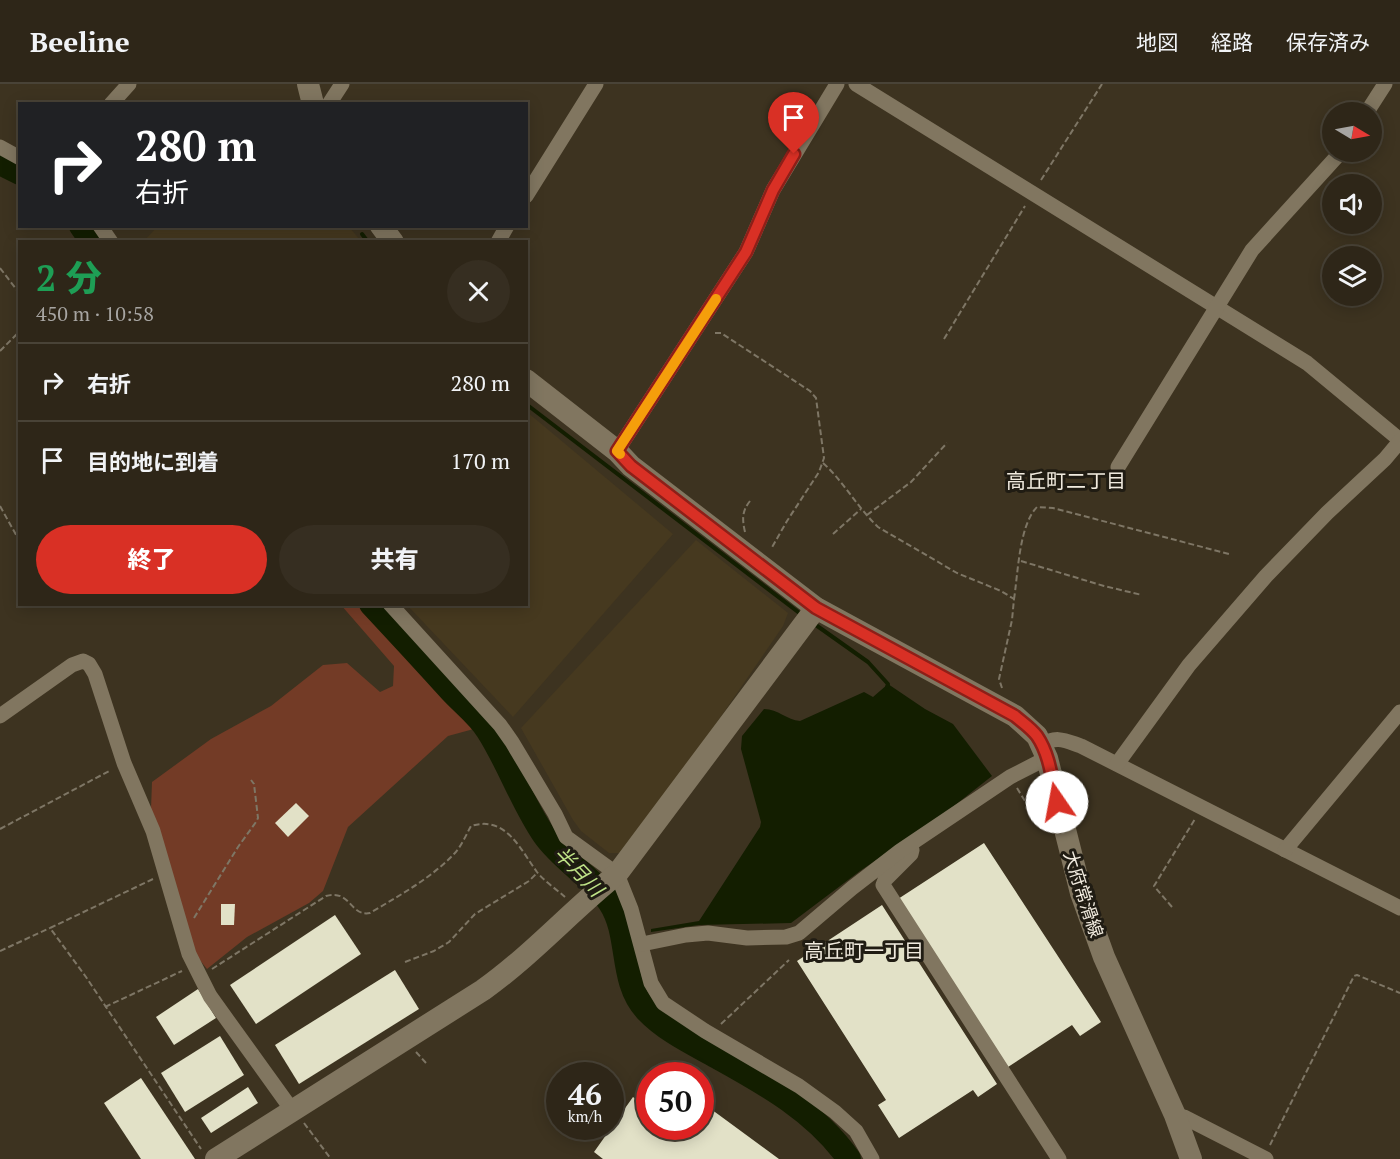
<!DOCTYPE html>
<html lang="ja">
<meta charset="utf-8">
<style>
body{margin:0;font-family:"PT Serif","Noto Sans JP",serif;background:#362e21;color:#f1f3f6;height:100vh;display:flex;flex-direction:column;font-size:22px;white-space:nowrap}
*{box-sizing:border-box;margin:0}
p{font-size:20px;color:#a7a5a2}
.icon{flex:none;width:33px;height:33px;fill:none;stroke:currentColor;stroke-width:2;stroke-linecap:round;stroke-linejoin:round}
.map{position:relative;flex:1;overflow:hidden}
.drawer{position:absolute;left:18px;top:156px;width:510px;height:366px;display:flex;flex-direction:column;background:#2e2618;border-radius:0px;box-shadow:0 3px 15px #0003,0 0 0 2px #494337}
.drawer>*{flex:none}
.hud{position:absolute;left:18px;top:18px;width:510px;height:126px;border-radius:0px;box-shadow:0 3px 15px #0003,0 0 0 2px #494337;background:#202124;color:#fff;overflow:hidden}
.needle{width:39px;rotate:100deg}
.fabs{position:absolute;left:1322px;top:18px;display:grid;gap:12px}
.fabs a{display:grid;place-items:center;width:60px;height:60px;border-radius:50%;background:#2e2618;box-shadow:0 3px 15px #0003,0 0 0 2px #494337;font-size:30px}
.speed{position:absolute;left:546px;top:978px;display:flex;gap:12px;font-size:30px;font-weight:700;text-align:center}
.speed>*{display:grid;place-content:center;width:78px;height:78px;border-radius:50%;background:#2e2618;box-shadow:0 3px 15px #0003,0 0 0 2px #494337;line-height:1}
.speed small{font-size:15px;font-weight:400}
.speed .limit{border:9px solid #d22;background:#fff;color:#111}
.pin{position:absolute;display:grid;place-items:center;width:51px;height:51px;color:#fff;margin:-62px -26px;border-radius:50% 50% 50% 0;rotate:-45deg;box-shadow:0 0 6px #0007}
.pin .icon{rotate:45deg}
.me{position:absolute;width:66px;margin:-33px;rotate:348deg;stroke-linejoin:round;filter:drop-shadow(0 0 4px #0008)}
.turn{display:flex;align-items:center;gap:21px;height:126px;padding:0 18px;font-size:27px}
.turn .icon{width:78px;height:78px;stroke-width:2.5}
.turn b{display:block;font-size:42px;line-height:51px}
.round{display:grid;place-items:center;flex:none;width:63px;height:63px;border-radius:32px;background:#362e21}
.head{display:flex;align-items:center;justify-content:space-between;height:102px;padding:0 18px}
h1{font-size:36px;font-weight:800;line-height:45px;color:#1e9e55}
.button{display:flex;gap:12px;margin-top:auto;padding:12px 18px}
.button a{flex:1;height:69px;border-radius:36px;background:#d93025;color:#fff;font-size:24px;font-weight:800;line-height:69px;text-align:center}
.button a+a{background:#362e21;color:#f1f3f6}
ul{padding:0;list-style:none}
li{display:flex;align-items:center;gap:18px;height:78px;padding:0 18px;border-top:2px solid #494337}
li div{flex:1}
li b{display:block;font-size:22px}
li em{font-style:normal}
header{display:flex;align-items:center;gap:36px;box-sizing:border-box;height:84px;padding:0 30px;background:#2e2618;border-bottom:2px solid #494337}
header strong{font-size:28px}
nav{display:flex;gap:33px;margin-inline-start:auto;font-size:21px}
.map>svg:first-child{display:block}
.built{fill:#46391f}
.green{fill:#733b26}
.water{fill:#131e00}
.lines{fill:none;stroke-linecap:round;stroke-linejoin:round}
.stream{stroke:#131e00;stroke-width:4}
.river{stroke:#131e00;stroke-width:24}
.building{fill:#e2e1c7}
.path{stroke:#7e7665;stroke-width:2;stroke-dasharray:6 3;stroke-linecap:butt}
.street{stroke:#817660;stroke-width:15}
.secondary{stroke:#817660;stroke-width:22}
.route-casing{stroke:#8d1f18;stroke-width:15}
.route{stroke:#d93025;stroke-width:10}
.slow{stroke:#f59e0b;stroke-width:10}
.labels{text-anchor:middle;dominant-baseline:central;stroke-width:6;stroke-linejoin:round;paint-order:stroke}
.street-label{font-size:18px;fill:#f1ebdf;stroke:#201c13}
.neighbourhood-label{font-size:20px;fill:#f1ebdf;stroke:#201c13}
.water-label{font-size:20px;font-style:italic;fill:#bfe387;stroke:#201c13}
</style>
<header>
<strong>Beeline</strong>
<nav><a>地図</a><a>経路</a><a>保存済み</a></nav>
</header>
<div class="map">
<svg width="1400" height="1075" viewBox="0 0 1400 1075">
<rect width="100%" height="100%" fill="#3d3320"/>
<g class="built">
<path d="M158,142l191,1 12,14h-217z"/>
<path d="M527,328l146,122 -160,183 -106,-112 119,-1z"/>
<path d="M696,456l92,73 -5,13 -103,150 -61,77h-10l-28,-22 -8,-11 -52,-92z"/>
</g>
<path class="green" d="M341,521h22l118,122 -33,9 -100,91 -25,64 -14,12 -62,34 -40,32 -12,-15 -44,-145 1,-27 59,-43 60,-33 52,-41 24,-2 33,29 13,-6 1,-20z"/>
<path class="water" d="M888,600l37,25 28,15 39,52 -47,37 -85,58 -69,52 -92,2 -48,7v-3l48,-8 61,-94 1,-5 -20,-73 1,-13 22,-27c14,0 23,11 36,12l64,-29 9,5z"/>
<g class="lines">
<g class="stream">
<path d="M362,150l6,8"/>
<path d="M526,320l276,211"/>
<path d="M813,539l55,39 20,22 -1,3"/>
</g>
<g class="river">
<path d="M0,79l20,10"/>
<path d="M81,142l11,16"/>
<path d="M371,520c27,29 54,58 80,87 12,13 28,25 37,40 21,33 34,72 56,104 18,26 50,43 66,68 21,32 9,78 36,107 20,21 46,33 71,47 49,27 99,55 132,102"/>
</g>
</g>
<g class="building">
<path d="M296,719l13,13 -21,21 -13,-14z"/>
<path d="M984,759l117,179 -21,14 -8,-11 -64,42 -110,-168z"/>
<path d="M221,820h14l-1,21h-13z"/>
<path d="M882,821l115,179 -19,13 -5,-7 -74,48 -21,-33 8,-5 -89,-139z"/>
<path d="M335,831l26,39 -105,70 -26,-39z"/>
<path d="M395,886l24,39 -120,75 -24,-39z"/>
<path d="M198,905l18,29 -42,27 -18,-28z"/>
<path d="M220,952l24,39 -59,37 -24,-39z"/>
<path d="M141,994l54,81h-54l-37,-56z"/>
<path d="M248,1003l10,16 -47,30 -10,-15z"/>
<path d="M633,1013l14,11 3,-3v21h50v-25l79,58h-176l-9,-7z"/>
</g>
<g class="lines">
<g class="path">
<path d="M1041,96l61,-96"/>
<path d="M0,184l20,26"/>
<path d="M715,249h6l89,58 6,7 8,60 -5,14 -32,49 -16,28"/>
<path d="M944,255l81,-133"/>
<path d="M0,267l20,-20"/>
<path d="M823,379c21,19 34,44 55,64l79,46 44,18 13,8 -2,21 -13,59 3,9"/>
<path d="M0,422l20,36"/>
<path d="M867,431l44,-33 36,-39"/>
<path d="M745,448c-3,-13 -3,-21 5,-31"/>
<path d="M833,450l28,-25"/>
<path d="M1021,477l83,25 38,9"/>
<path d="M1014,515c4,-25 5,-74 23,-92l16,1 176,46"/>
<path d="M1017,704l11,18 2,9"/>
<path d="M0,745l111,-59"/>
<path d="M153,795l-103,49 36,49 115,172"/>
<path d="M1172,823l-18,-21 41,-67"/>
<path d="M194,834l44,-71 18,-25 2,-4 -4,-34 -3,-4"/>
<path d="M0,867l50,-23"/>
<path d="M405,878l29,-11 15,-9 26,-28 54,-33 8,-8"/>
<path d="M212,885l114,-73c25,-7 24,21 44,17 30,-18 60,-34 84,-59 7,-7 12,-19 17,-28 35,-11 49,23 66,46 7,9 19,17 28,25"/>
<path d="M105,923l77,-36"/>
<path d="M721,940l68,-64"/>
<path d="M416,968l10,11"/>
<path d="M304,1039l27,36"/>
<path d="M1270,1061l84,-169 3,-1 43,18"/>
</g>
<g class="street">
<path d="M856,0l451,279 93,77"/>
<path d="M111,20l18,-20"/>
<path d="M329,20l13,-20"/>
<path d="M1367,28l18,-28"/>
<path d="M0,63l20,11"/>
<path d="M526,112l70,-112"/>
<path d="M100,142l11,16"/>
<path d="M498,158l9,-16"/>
<path d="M617,367l129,-199 27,-62 64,-106"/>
<path d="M1118,383l134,-217 89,-98"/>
<path d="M390,520l110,121 12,17 43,72 11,23 51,37 14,35 20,74 12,20 42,28 94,55 36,26 21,19 16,28"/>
<path d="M0,632l72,-51 11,-4 6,3 6,10 29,89 29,68 36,123 21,42 82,114"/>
<path d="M1042,661c14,-10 24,-4 39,1l319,162"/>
<path d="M1117,680l72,-99 77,-89 61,-63 58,-54 15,-18"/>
<path d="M912,766l-1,4 -26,26 -2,5 176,274"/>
<path d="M1285,766l115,-138"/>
<path d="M642,860l44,-9 22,-2 39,5 39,-1 13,-4 53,-45 48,-37 110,-74 37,-19"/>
<path d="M1175,1031l9,2 82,42"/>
</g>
<g class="secondary">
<path d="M308,0l5,20"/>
<path d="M381,142l12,16"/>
<path d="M526,296l91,71 14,15 185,142 199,108 22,20 10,22 34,135 23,64 71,158 16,44"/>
<path d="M216,1075l267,-169c49,-35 88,-79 134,-116l199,-266"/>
</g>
</g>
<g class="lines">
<defs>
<path id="route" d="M794,70l-21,36 -27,62 -129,199 14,15 185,142 199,108c7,6 16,12 22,20 13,19 15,44 20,66"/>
</defs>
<use href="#route" class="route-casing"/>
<use href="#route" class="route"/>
<path class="slow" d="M620,370l-3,-3 99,-152"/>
</g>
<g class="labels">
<g class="street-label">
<text transform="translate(1084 810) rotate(72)">大府常滑線</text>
</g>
<g class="neighbourhood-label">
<text x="1066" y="396">高丘町二丁目</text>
<text x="864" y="866">高丘町一丁目</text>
</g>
<g class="water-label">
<text transform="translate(579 787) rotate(46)">半月川</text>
</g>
</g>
</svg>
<div class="fabs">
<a><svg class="needle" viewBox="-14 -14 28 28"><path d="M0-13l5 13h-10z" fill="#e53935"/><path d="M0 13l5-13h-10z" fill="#a7a5a2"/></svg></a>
<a><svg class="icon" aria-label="sound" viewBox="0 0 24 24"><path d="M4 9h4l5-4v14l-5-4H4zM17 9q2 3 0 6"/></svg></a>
<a><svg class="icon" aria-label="layers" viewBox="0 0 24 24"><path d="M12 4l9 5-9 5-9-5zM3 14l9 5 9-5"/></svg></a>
</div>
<div class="speed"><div>46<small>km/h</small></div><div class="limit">50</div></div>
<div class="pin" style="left:794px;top:70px;background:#d93025"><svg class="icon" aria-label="arrive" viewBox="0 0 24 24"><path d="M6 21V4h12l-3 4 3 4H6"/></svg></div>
<svg class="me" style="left:1057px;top:718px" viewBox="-20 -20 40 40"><circle r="19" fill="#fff"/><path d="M0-13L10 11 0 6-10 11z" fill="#d93025"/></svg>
<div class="hud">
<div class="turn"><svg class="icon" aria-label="right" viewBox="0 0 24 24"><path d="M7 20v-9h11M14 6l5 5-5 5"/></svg><div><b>280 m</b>右折</div></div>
</div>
<section class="drawer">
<div class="head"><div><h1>2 分</h1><p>450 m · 10:58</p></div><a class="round"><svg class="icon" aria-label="close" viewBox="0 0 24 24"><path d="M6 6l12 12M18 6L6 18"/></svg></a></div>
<ul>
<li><svg class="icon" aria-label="right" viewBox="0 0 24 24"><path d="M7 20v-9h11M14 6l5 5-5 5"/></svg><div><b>右折</b></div><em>280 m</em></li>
<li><svg class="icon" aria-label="arrive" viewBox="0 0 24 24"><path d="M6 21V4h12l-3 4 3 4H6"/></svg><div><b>目的地に到着</b></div><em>170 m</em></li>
</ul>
<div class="button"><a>終了</a><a>共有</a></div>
</section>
</div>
